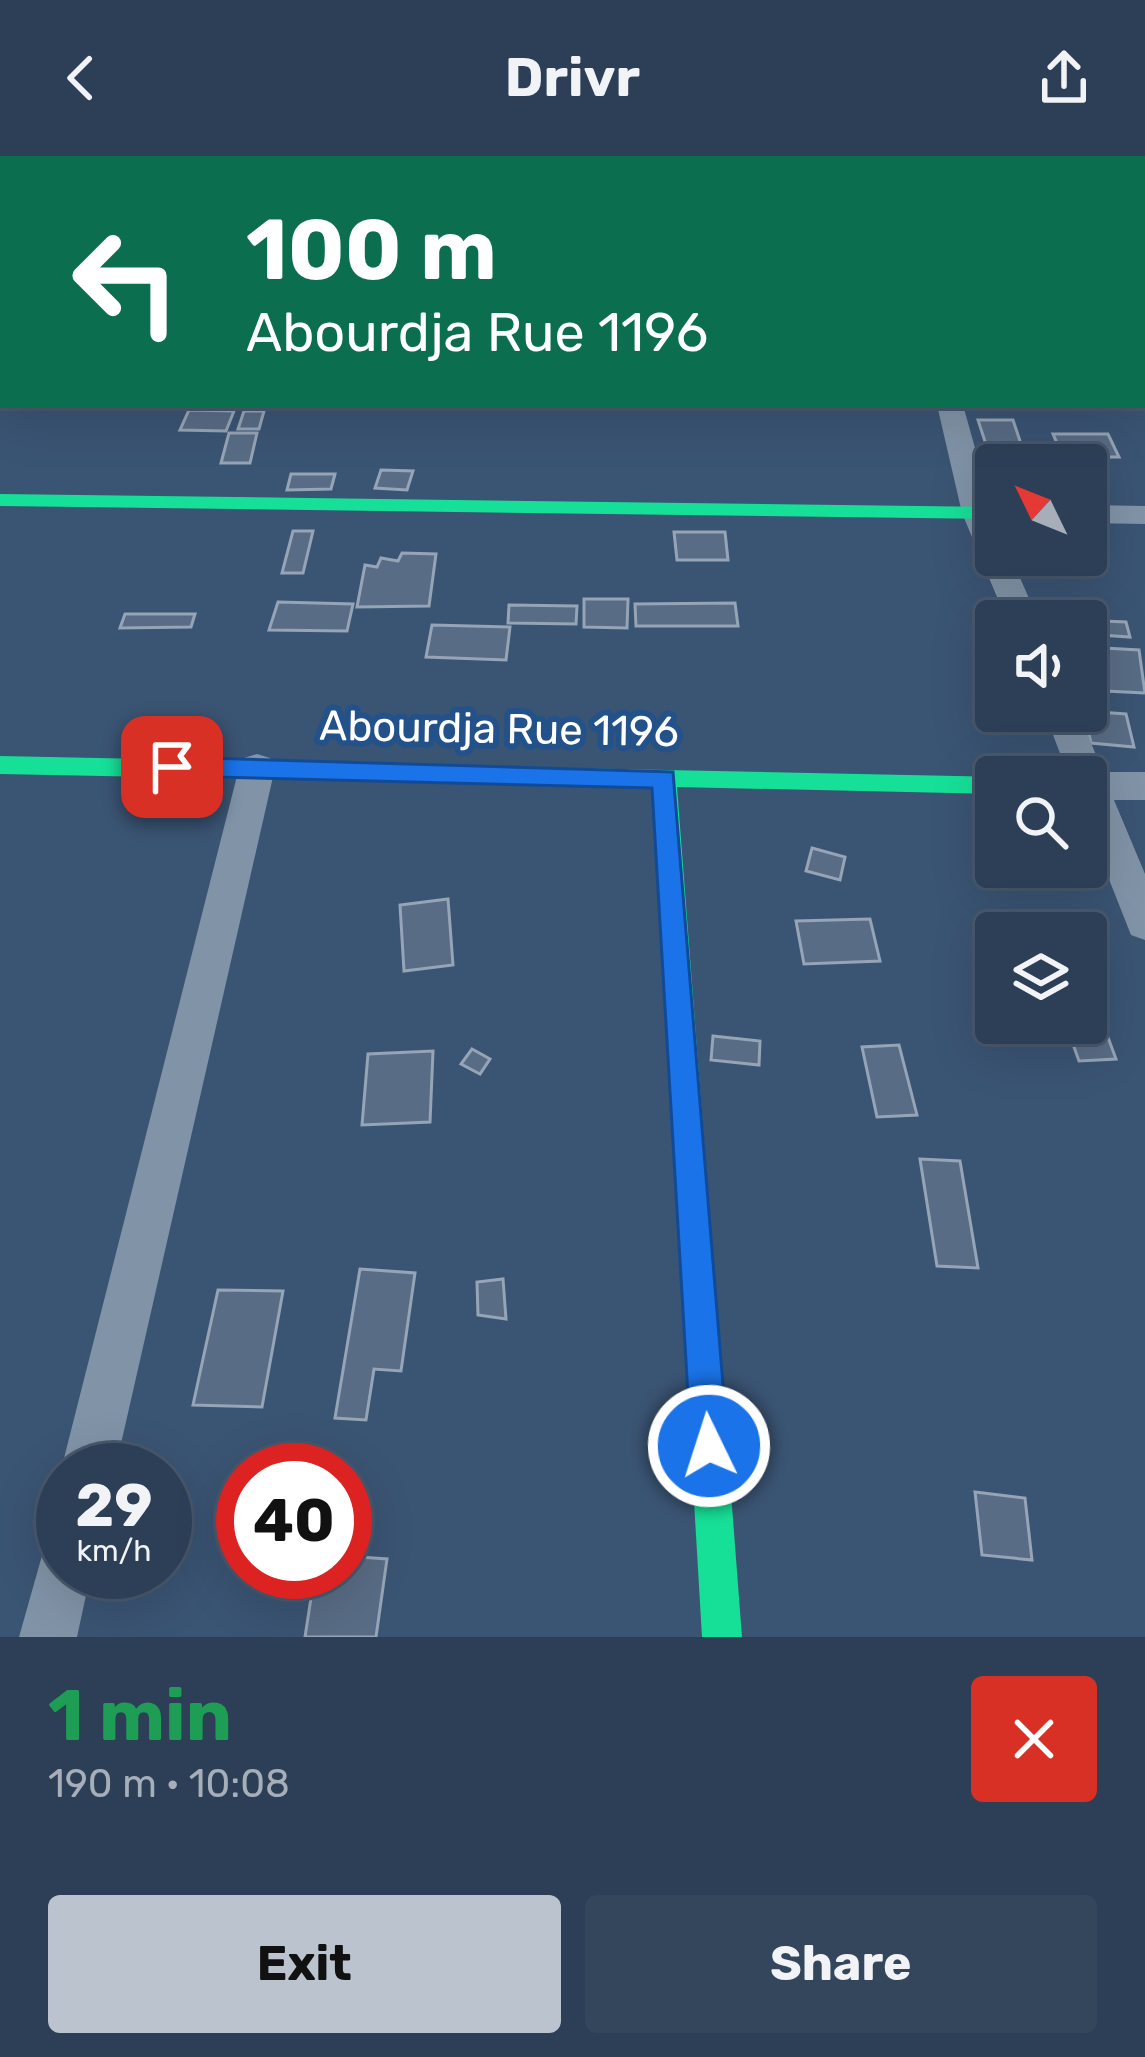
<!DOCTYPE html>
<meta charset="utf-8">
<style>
body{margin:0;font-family:Rubik,sans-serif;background:#34465c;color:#f1f3f6;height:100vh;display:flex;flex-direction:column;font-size:45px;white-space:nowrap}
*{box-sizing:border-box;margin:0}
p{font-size:39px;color:#a6afb9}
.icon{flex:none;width:66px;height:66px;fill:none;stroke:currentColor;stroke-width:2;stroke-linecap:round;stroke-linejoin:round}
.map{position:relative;height:1481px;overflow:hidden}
.panel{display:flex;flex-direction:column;background:#2c3f56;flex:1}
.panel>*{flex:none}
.hud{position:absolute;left:0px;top:0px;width:1146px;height:252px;box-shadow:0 12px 48px #0002,0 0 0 3px #48586c;background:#0b6e4f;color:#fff;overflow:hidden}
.needle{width:78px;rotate:313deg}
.controls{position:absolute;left:975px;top:288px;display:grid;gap:24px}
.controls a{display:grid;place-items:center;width:132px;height:132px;border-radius:12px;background:#2c3f56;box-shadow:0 12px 48px #0002,0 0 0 3px #48586c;font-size:60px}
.speed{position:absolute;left:36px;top:1287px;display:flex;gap:24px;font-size:60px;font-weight:700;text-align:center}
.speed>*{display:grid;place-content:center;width:156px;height:156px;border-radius:50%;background:#2c3f56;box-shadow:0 12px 48px #0002,0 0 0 3px #48586c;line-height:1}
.speed small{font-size:30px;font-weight:400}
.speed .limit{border:18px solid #d22;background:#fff;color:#111}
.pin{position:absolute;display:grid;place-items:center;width:102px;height:102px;color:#fff;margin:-51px;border-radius:24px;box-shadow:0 6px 18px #0006}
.me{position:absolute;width:132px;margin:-66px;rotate:356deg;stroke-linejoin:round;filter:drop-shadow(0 0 9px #0008)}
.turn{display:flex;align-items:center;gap:42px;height:252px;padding:0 48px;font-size:54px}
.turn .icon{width:156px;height:156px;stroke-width:2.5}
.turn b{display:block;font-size:84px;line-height:102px}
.round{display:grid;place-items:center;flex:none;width:126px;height:126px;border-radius:12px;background:#34465c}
.summary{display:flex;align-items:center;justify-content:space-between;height:204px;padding:0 48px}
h1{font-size:72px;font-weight:700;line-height:90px;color:#1e9e55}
.cta{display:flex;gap:24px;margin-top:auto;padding:24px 48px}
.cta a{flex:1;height:138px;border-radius:12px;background:#bac3ce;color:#111;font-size:48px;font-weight:700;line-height:138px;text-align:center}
.cta a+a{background:#34465c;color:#f1f3f6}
header{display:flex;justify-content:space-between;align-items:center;height:156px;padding:0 48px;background:#2c3f56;font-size:54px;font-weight:700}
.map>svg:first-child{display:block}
.building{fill:#586c85;stroke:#95a4b6;stroke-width:3}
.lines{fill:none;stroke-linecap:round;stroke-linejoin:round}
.street{fill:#8193a7;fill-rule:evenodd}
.fast{fill:#16e098;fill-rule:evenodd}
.route{fill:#1a73e8;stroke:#114b97;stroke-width:3}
.labels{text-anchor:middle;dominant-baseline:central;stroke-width:12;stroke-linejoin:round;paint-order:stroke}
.street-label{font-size:42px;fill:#fff;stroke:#23528a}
</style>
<header><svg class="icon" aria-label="back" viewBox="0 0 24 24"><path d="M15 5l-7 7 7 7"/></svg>Drivr<svg class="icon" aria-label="share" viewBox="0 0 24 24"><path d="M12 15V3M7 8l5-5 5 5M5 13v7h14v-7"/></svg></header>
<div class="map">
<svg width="1145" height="1481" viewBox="0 0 1145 1481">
<rect width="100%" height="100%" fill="#3a5473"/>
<g class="building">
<path d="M189,254l45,1 -8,20 -46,-1z"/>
<path d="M244,255h20l-5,18h-21z"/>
<path d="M978,264h35l15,45 -35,1z"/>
<path d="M229,277h28l-7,30h-29z"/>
<path d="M1053,278h55l11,23h-56z"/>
<path d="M381,314l32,1 -6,19 -32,-2z"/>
<path d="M291,318h44l-4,15 -44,1z"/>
<path d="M293,375h20l-10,42h-21z"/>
<path d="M674,376h51l3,28h-51z"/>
<path d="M402,397l34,1 -7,52 -72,1 8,-42 12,2 4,-9 17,3z"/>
<path d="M584,443h44l-1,29 -43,-1z"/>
<path d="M278,446l75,2 -6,27 -78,-1z"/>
<path d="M735,447l3,23h-102l-1,-22z"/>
<path d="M509,449l68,1 -1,18 -68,-1z"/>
<path d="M125,458h70l-4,13 -71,1z"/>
<path d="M1055,463l71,3 4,15 -44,-3v-13z"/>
<path d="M432,469l78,2 -4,33 -80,-3z"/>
<path d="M1086,491l53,3 6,43 -59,-3z"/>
<path d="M1084,555l42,3 8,33 -43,-4z"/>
<path d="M812,692l33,9 -5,23 -34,-9z"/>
<path d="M448,743l5,66 -49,6 -4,-66z"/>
<path d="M870,763l10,42 -76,3 -8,-43z"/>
<path d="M1106,876l10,27 -37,2 -10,-28z"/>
<path d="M713,880l47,5 -1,24 -48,-5z"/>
<path d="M899,889l18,70 -40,2 -15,-70z"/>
<path d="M472,893l18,10 -10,15 -19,-10z"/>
<path d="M433,895l-3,71 -68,3 6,-71z"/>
<path d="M920,1003l40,2 18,107 -41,-2z"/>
<path d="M360,1113l55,4 -14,98 -27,-2 -8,51 -31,-2z"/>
<path d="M503,1123l3,40 -28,-4 -1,-33z"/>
<path d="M218,1134l65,1 -21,116 -69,-2z"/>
<path d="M975,1336l50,6 7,62 -50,-5z"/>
<path d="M345,1400l42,3 -11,78h-71l10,-65h30z"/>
</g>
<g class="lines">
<g class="street">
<path d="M108,0h25l-27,3z"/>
<path d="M847,0h20l1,3h-20z"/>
<rect x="1143" y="175" width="2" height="14"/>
<rect x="0" y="178" width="3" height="14"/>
<path d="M937,249h26l33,118v32h14l29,66h-32l-45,-108z"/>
<path d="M1086,349l59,1v18l-59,-1z"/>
<path d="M1044,555h34l25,61h42v28h-31l31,74v66l-14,-5 -45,-114v-44h-17z"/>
<path d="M257,598l13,4 5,10 -160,702h-52v5l-2,-5 178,-702 5,-10z"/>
<path d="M63,1388v28h28l-14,65h-58l24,-85z"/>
</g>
<g class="fast">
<path d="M0,338l996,13v12l-996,-13z"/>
<path d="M0,600l1004,21h-8v17l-319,-7 65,850h-40l-50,-850 -652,-13z"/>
</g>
</g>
<path class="route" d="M172,601l501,15 55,674 -6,13 -13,6 -13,-6 -5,-13 -39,-658 -480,-12 -13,-9z"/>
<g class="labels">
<g class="street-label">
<text transform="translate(499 573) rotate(1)">Abourdja Rue 1196</text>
</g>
</g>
</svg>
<div class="controls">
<a><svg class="needle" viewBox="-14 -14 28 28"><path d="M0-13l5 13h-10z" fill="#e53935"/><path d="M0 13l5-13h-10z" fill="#a6afb9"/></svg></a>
<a><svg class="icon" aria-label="sound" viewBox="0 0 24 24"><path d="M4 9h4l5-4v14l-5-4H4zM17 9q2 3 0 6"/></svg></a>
<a><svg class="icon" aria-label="search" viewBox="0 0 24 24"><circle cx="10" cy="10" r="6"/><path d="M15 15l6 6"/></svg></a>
<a><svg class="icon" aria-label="layers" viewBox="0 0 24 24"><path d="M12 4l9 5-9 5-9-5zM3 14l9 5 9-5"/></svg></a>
</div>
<div class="speed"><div>29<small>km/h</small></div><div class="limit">40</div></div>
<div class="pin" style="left:172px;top:611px;background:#d93025"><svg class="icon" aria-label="arrive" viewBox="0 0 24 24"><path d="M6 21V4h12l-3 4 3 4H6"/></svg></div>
<svg class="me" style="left:709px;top:1290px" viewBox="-20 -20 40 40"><circle r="17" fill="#1a73e8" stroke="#fff" stroke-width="3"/><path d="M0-11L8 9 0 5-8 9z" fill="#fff"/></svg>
<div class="hud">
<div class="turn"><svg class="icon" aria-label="left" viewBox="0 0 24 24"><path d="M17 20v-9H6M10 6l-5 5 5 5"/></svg><div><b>100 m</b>Abourdja Rue 1196</div></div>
</div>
</div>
<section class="panel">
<div class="summary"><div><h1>1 min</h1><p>190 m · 10:08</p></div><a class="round" style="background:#d93025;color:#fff"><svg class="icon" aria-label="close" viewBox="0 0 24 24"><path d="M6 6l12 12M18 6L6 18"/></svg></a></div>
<div class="cta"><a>Exit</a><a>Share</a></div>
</section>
